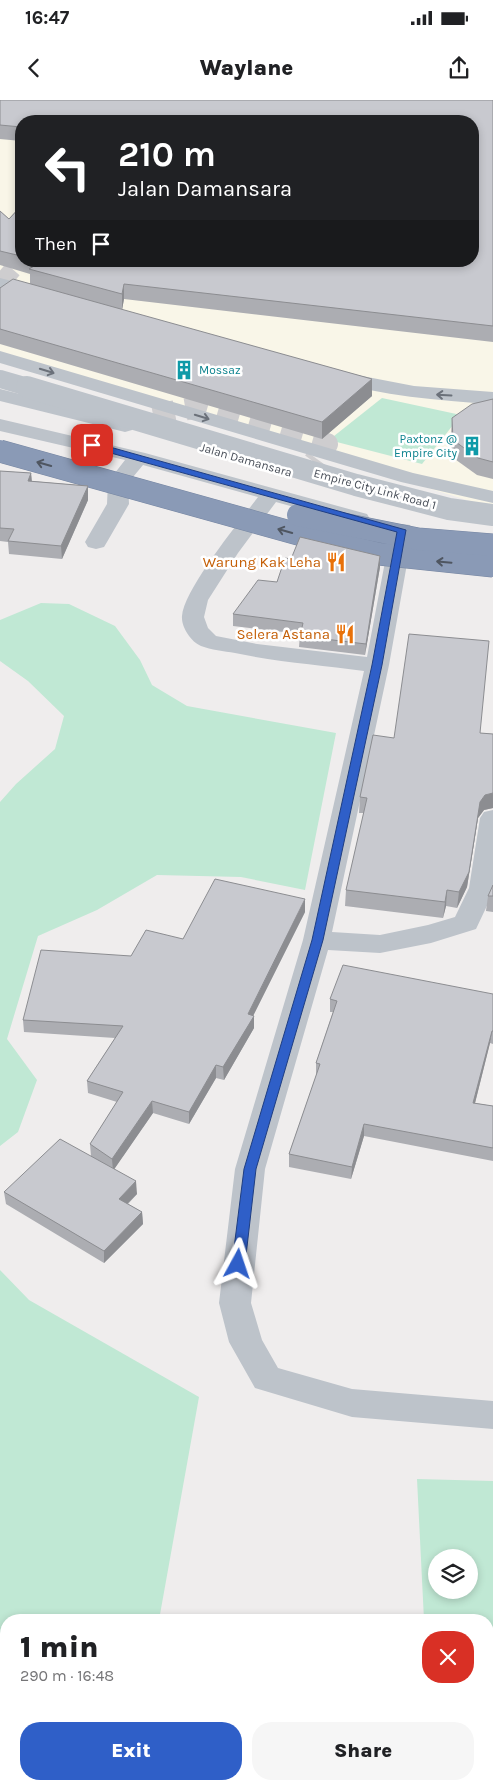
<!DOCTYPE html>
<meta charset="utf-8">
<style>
body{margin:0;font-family:Karla,sans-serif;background:#f6f6f6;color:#202124;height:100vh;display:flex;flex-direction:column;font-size:19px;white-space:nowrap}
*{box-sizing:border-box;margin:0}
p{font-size:16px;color:#757577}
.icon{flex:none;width:28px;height:28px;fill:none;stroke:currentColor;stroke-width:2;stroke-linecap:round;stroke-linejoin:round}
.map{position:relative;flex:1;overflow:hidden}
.sheet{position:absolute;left:0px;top:1514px;width:494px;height:176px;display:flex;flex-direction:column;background:#fff;border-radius:20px 20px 0 0;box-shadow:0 2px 8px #0003}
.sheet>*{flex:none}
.hud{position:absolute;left:15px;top:15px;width:464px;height:152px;border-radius:20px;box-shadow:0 2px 8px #0003;background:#202124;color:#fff;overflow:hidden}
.fabs{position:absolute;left:428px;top:1449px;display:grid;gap:10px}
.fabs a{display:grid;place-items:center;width:50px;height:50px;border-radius:50%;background:#fff;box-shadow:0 2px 8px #0003;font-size:25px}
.pin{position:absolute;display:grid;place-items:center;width:42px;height:42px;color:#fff;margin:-21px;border-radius:10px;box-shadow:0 2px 8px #0006}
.me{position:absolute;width:55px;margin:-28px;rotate:5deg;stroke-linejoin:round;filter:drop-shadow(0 0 4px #0008)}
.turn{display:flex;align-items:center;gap:18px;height:105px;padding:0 20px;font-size:22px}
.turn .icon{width:65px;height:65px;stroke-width:2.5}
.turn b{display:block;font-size:35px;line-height:42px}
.then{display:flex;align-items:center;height:48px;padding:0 20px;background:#0003;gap:10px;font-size:19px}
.round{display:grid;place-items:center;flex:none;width:52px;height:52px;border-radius:20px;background:#f6f6f6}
.headline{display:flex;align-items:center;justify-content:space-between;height:85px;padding:0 20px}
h1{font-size:30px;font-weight:800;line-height:38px}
.button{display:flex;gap:10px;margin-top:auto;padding:10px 20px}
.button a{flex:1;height:58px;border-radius:20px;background:#2f5fc8;color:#fff;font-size:20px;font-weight:800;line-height:58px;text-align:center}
.button a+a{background:#f6f6f6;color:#202124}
.status{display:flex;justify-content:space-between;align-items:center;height:35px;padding:0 25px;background:#fff;direction:ltr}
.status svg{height:14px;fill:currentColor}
header{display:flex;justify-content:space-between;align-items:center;height:65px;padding:0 20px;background:#fff;font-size:22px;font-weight:800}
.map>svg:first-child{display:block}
.commercial{fill:#f9f6e8;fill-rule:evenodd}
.green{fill:#c0e8d4;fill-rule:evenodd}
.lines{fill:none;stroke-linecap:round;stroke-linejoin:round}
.minor-tunnel-far1{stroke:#cecdcf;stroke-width:18;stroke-dasharray:18 9;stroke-linecap:butt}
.minor-tunnel{stroke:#cecdcf;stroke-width:22;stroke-dasharray:22 11;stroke-linecap:butt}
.minor{fill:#bdc3ca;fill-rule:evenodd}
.highway-bridge-casing{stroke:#7686a2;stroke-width:23;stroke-linecap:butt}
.minor-bridge-far1{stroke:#bdc3ca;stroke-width:18}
.minor-bridge{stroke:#bdc3ca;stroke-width:22}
.highway-bridge{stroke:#8a9ab6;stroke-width:22}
.wall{fill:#acadb2}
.shaded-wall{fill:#8c8d91}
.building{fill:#c8c9cf;stroke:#8c8d91}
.oneway{stroke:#6b717a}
.oneway2{stroke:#4f5661}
.route{fill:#2f5fc8;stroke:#1f3e82}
.labels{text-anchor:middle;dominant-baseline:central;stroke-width:5;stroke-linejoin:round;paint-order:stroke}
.far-culture-label{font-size:12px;fill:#0d838f;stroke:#fff;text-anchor:start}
.far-street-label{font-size:12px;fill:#484e58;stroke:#fff}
.food-label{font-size:15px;fill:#c56008;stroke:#fff;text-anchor:end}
</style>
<div class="status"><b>16:47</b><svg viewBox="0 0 49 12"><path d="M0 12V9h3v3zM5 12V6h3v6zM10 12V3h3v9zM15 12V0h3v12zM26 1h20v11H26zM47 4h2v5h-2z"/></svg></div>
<header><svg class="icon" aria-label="back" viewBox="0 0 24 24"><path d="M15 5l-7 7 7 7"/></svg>Waylane<svg class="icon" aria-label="share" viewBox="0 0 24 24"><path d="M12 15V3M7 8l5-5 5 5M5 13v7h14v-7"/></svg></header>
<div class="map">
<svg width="493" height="1689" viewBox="0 0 493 1689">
<rect width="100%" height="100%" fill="#efeded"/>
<path class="commercial" d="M0,0h493v408l-452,-138 -41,-10zM21,21h451v140h-451z"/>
<g class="green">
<path d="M382,298l79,17 -39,49 -93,-24z"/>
<path d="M41,503l28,1 46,22 25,34 12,25 35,21 149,27 -31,157 -64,-13 -84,-2 -60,35 -59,26 -31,103 30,41 -19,52 -18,14v-344l16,-18 39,-35 9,-33 -36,-35 -28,-20v-41z"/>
<path d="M0,1170l29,30 170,97 -40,223h-153v164h124l-1,5h-129z"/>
<path d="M417,1379l76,2v308h-60v-5h55v-164h-64zM436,1458h33v32h-33z"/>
</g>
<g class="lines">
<path class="minor-tunnel-far1" d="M1,183l20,-23"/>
<path class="minor-tunnel" d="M153,315l46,-8 128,37 -13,18"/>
<g class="minor">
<path d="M0,178l46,12 3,4 -3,4 -6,1 -40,-10z"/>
<path d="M0,251l413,122 80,18v12l-92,-21 -401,-119z"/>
<path d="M336,271l78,15 79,6v12c-56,-3 -110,-9 -164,-23l-3,-4 3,-4z"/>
<path d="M0,289l132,33 3,4 -3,4 -7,2 -125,-31z"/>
<path d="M0,319l145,34 222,61 3,5 -3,5 -8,1 -83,-23 -38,51 -30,47 -4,17 4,11 8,8 41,8 110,13 24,-127 3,-5 8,-1 8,1 3,5 -24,135 -57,267 48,3 48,-10 27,-8 14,-29 11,-70 4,-6 9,-2v83l-17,36 -45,14 -51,10 -52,-3 -63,219 -14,134 11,37 16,28 74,21 141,12v28l-141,-12 -97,-29 -26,-46 -10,-39 16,-134 68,-229 61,-269c-43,-6 -87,-9 -129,-18 -11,-2 -24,-3 -34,-7 -10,-4 -20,-19 -19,-30 2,-27 58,-95 76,-119l-115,-32 -15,18 1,21 -22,38 -3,5 -8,2 -8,-2 -3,-5 22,-38 1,-22 17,-22 -125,-29z"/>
</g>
<defs>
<g id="highway-bridge">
<path d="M0,351l312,87 67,16 114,12"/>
<path d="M298,415l120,24 75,6"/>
</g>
</defs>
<use href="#highway-bridge" class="highway-bridge-casing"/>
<path class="minor-bridge-far1" d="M0,279l31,9"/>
<path class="minor-bridge" d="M27,287l329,98 93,24 44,6"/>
<use href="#highway-bridge" class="highway-bridge"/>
</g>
<g class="wall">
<path d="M0,0h493v242l-369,-43 -2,11 250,69v17l-50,43 -322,-95v-56l30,-4v-10l-30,-9v-54l9,8 12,-13v55h451v-140h-451v20l-21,-2z"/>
<path d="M493,299v80l-16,-4 -25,-18 -1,-22 1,-17z"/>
<path d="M0,371l31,2 1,8 56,5v14l-26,59 -53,-5 -1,-12 -8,-1z"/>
<path d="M380,456v11l-15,88 -66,-8 1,-13 -67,-8v-12l44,-32 14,-23z"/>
<path d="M480,633l13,1v74l-9,2 -6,8 -11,69 -10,21 -11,-2 -3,12 -98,-12 1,-16 18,-77h-5l1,-16 34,-59z"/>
<path d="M493,785v27l-7,-1 2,-15z"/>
<path d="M305,812l-52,104 1,12 -30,52 -8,-2 -27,46 -36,-11 -39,56 23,25 -9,10 14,8 1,12 -39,39 -98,-59 -2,-12 87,-36 -1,-12 27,-42 -29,-9 -1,-12 28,-43 -91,-6 -1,-12 108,-64 52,-17z"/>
<path d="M493,894v50l-3,-1 -15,60 18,3v55l-129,-25 -13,43 -62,-12v-13l27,-78v-13l17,-51h-3v-13z"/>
</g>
<g class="shaded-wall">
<path d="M124,184v15l-2,11v-16z"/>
<path d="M372,279v17l-50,43v-17z"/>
<path d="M31,373l1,14 -4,-6z"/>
<path d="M88,386v14l-26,59 -1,-13z"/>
<path d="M380,456v11l-15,88 1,-11z"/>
<path d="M493,693v15l-9,2 -6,8 -11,69 -10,21 2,-16 21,-90 5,-7z"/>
<path d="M447,790l-1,16 -3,12 2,-16z"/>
<path d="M305,799v13l-55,110 4,-6v12l-30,52 -1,-13 25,-53z"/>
<path d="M492,931l-2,12 -18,72 1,-12z"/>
<path d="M216,965v13l-27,46v-12z"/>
<path d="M152,1001l1,12 -40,58 -1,-12z"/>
<path d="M364,1024v12l-13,43 1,-12z"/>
<path d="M136,1081l1,13 -17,17 -1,-12z"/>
<path d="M142,1112l1,12 -39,39v-12z"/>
</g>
<g class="building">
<path d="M0,0h493v226l-369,-42 -2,10 -93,-25 12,-7 -2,-1h433v-140h-451v6l-21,-2z"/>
<path d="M21,106v50l-21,-5v-40l9,8z"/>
<path d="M13,179l359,100 -50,43 -322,-93v-41z"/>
<path d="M493,299v63l-15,-4 -25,-18 -1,-22 20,-14z"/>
<path d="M0,371l31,2 -3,8 60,5 -27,60 -53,-5 6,-12 -14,-1z"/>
<path d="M300,437l80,19 -14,88 -66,-8 3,-13 -70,-9 25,-34 19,2 8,-24 6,1z"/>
<path d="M409,534l80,7 -9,92 13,1v59l-8,2 -5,7 -11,70 -10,20 -12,-2 -2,12 -99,-12 21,-92 -7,-1 13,-62 21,3z"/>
<path d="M215,779l90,20 -57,115 6,2 -31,51 -7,-2 -27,47 -37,-11 -40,58 -22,-15 33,-52 -36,-11 36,-55 -100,-6 18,-70 90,6 15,-26 37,9z"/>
<path d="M493,785v11h-5z"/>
<path d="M343,865l150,29v37h-1l-19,72 20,3v42l-129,-24 -12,43 -63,-13 31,-90 -4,-1 21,-62 -7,-2z"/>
<path d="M60,1039l76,42 -17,18 23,13 -38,39 -100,-59z"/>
</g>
<defs><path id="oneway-shaft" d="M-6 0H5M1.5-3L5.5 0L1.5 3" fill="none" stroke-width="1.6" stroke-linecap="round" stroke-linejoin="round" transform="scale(1.25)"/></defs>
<g class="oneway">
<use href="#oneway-shaft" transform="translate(47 271) rotate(17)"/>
<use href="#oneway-shaft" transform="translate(444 295) rotate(-177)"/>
<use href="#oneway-shaft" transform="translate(202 317) rotate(17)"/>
</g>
<g class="oneway2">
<use href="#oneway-shaft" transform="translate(44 364) rotate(-164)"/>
<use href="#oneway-shaft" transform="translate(285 431) rotate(-164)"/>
<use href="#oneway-shaft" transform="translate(444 462) rotate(-175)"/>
</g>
<path class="route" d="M92,342l314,88 -24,135 -59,275 -67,229 -11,95 -2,4 -5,1 -4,-1 -2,-4 12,-95 68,-229 60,-275 25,-133 -308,-85v-4z"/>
<defs>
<symbol id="building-bare" viewBox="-9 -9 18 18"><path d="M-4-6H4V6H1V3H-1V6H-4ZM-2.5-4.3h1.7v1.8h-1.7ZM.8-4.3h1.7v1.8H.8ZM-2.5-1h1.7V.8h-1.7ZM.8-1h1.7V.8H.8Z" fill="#0f9aa8" stroke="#fff" stroke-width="2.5" paint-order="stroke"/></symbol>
<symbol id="restaurant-bare" viewBox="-9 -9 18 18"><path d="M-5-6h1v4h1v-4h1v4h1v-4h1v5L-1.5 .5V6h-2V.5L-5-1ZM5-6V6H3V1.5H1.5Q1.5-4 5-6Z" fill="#e8710a" stroke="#fff" stroke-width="2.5" paint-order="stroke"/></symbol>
</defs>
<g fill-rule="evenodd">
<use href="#building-bare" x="170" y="256" width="28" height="28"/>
<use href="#building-bare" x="458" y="332" width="28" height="28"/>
<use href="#restaurant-bare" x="322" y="448" width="28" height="28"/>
<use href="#restaurant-bare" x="331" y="520" width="28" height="28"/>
</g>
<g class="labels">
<g class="far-culture-label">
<text x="199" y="270">Mossaz</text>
<text x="457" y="339" text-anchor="end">Paxtonz @<tspan x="457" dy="14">Empire City</tspan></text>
</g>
<g class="far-street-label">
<text transform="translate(246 360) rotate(16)">Jalan Damansara</text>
<text transform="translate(375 389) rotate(15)">Empire City Link Road 1</text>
</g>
<g class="food-label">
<text x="321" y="462">Warung Kak Leha</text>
<text x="330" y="534">Selera Astana</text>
</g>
</g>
</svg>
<div class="fabs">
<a><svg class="icon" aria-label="layers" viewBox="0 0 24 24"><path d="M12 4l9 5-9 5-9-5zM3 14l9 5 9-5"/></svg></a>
</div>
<div class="pin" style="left:92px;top:345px;background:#d93025"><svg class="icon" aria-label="arrive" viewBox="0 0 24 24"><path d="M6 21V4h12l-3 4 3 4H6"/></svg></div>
<svg class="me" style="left:238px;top:1164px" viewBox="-20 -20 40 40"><path d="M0-17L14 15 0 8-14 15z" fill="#2f5fc8" stroke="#fff" stroke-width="4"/></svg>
<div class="hud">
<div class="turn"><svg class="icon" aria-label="left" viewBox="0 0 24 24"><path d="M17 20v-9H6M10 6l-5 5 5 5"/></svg><div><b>210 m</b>Jalan Damansara</div></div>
<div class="then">Then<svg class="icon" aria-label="arrive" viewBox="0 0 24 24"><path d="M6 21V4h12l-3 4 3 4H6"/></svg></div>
</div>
<section class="sheet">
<div class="headline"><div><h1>1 min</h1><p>290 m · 16:48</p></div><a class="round" style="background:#d93025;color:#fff"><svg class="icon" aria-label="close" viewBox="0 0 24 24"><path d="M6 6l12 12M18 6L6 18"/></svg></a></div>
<div class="button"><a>Exit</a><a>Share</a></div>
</section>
</div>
